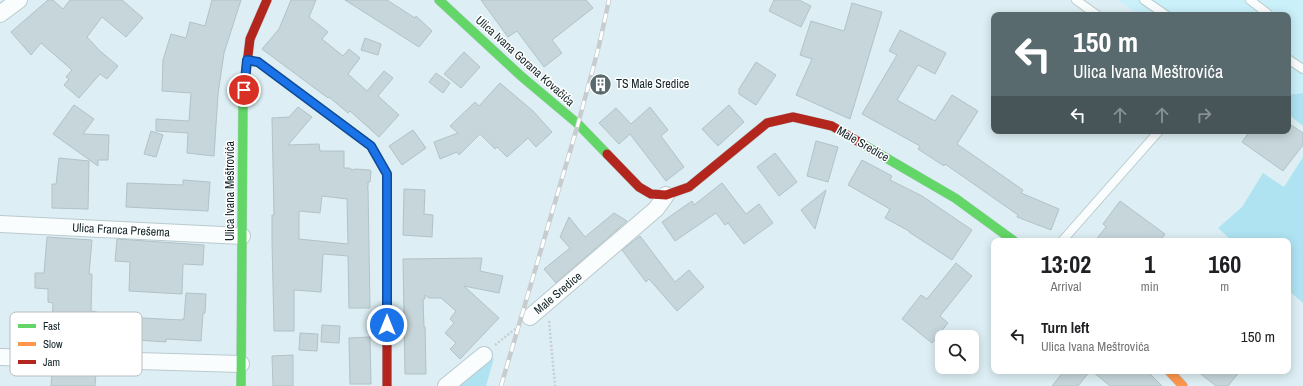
<!DOCTYPE html>
<meta charset="utf-8">
<style>
body{margin:0;font-family:"Archivo Narrow",sans-serif;background:#f6f6f6;color:#202124;height:100vh;display:flex;flex-direction:column;font-size:15px;white-space:nowrap}
*{box-sizing:border-box;margin:0}
p{font-size:13px;color:#757577}
.icon{flex:none;width:22px;height:22px;fill:none;stroke:currentColor;stroke-width:2;stroke-linecap:round;stroke-linejoin:round}
.map{position:relative;flex:1;overflow:hidden}
.sheet{position:absolute;left:991px;top:238px;width:300px;height:136px;display:flex;flex-direction:column;background:#fff;border-radius:8px;box-shadow:0 2px 10px #0003}
.sheet>*{flex:none}
.top-card{position:absolute;left:991px;top:12px;width:300px;height:122px;border-radius:8px;box-shadow:0 2px 10px #0003;background:#596a6f;color:#fff;overflow:hidden}
.buttons{position:absolute;left:935px;top:330px;display:grid;gap:8px}
.buttons a{display:grid;place-items:center;width:44px;height:44px;border-radius:8px;background:#fff;box-shadow:0 2px 10px #0003;font-size:20px}
.pin{position:absolute;display:grid;place-items:center;width:34px;height:34px;color:#fff;margin:-17px;border:2px solid #fff;border-radius:50%;box-shadow:0 1px 4px #0007}
.me{position:absolute;width:44px;margin:-22px;rotate:0deg;stroke-linejoin:round;filter:drop-shadow(0 0 3px #0008)}
.turn{display:flex;align-items:center;gap:14px;height:84px;padding:0 16px;font-size:18px}
.turn .icon{width:52px;height:52px;stroke-width:2.5}
.turn b{display:block;font-size:28px;line-height:34px}
.lanes{display:flex;align-items:center;height:38px;padding:0 16px;background:#0003;justify-content:center;gap:20px;direction:ltr}
.lanes .off{opacity:.35}
.eta{display:flex;justify-content:space-evenly;align-items:center;height:68px;text-align:center}
.eta b{font-size:24px;font-weight:800;line-height:28px}
ul{padding:0;list-style:none}
li{display:flex;align-items:center;gap:12px;height:60px;padding:0 16px}
li div{flex:1}
li b{display:block;font-size:15px}
li em{font-style:normal}
.map>svg:first-child{display:block}
.built{fill:#caf0fa}
.green{fill:#afe3f1}
.building{fill:#c6d6da;stroke:#b2c2c6;fill-rule:evenodd}
.lines{fill:none;stroke-linecap:round;stroke-linejoin:round}
.lane-casing{stroke:#bacace;stroke-width:10}
.street-casing{stroke:#bacace;stroke-width:18}
.fast-casing{stroke:#bacace;stroke-width:10}
.slow-casing{stroke:#bacace;stroke-width:10}
.jam-casing{stroke:#bacace;stroke-width:10}
.path{stroke:#c9cfd1;stroke-width:2.5;stroke-dasharray:2 2;stroke-linecap:butt}
.lane{stroke:#fafdfd;stroke-width:8}
.street{stroke:#fafdfd;stroke-width:16}
.fast{stroke:#63d668;stroke-width:9}
.slow{stroke:#ff974d;stroke-width:9}
.jam{stroke:#b3261e;stroke-width:9}
.rail-casing{stroke:#c7ccce;stroke-width:4.5}
.rail{stroke:#fff;stroke-width:3;stroke-dasharray:9;stroke-linecap:butt}
.route-casing{stroke:#114b97;stroke-width:10}
.route{stroke:#1a73e8;stroke-width:7}
.labels{text-anchor:middle;dominant-baseline:central;stroke-width:3;stroke-linejoin:round;paint-order:stroke}
.street-label{font-size:12px;fill:#122327;stroke:#fff}
.poi-label{font-size:12px;fill:#122327;stroke:#fff;text-anchor:start}
.key{fill:#fff;stroke:#b8bdbe;stroke-width:1}
.key-label{font-size:11px;fill:#122327}
</style>
<div class="map">
<svg width="1303" height="386" viewBox="0 0 1303 386">
<rect width="100%" height="100%" fill="#ddeff4"/>
<path class="built" d="M1117,0h186v93l-15,2v-80h-147z"/>
<g class="green">
<path d="M1303,93v33l-15,-12v-19z"/>
<path d="M1303,157v146l-15,-13v-49h-56l-14,-13 24,-21 21,-34 21,14z"/>
<path d="M494,358l-8,28h-35l29,-20z"/>
</g>
<g class="building">
<path d="M48,0h5l10,9 7,-9h52l21,18 -17,19 -24,-20 -15,20 13,14 18,15 -11,13 -7,-5 -21,24 -15,-13 5,-6 -3,-2 6,-7 -31,-27 -10,12 -20,-23z"/>
<path d="M212,0h29l-17,53 -6,41 -4,62 -27,-3 1,-20 -32,-2v-12l33,2 2,-28 -29,-2 1,-31 8,-26 15,4 4,-16 15,4z"/>
<path d="M291,0h25l-7,17 19,15 -6,7 21,17 6,-7 11,9 -12,16 19,17 17,-20 9,7 -15,18 21,19 -20,22 -29,-26 -2,2 -19,-16 -1,1 -66,-49 17,-20z"/>
<path d="M345,0h42l28,18 1,-2 16,15 -13,16z"/>
<path d="M481,0h105l7,8 -41,32 10,13 -18,14 -27,-36 -9,6z"/>
<path d="M774,0h25l12,6 -10,21 -32,-16z"/>
<path d="M852,3l30,9 -32,107 -54,-24 16,-36 -12,-4 11,-34 33,10z"/>
<path d="M900,30l46,23 -11,21 -17,-9 -21,35 38,21 17,-26 26,16 -21,33 66,46 -2,3 38,16 -8,21 -34,-13 1,-2 -73,-51 -1,2 -26,-17 2,-3 -58,-32 35,-59 -8,-4z"/>
<path d="M365,38l16,6 -3,11 -17,-5z"/>
<path d="M464,52l16,15 -19,21 -17,-14z"/>
<path d="M756,62l20,13 -20,30 -17,-11v-5z"/>
<path d="M436,73l14,10 -7,10 -14,-11z"/>
<path d="M500,83l33,28 19,21 -16,15 -8,-9 -21,19 -10,-10 -2,2 -15,-15 -21,21 -2,-3 -17,7 -6,-17 24,-9 -8,-7 25,-24 4,4z"/>
<path d="M74,105l20,14 -11,15 26,1 -1,25h-10v6l-45,-32z"/>
<path d="M729,105l15,17 -26,24 -16,-17z"/>
<path d="M298,107l14,10 -24,28 31,-1 1,7h24v17h6l2,2 3,-1 15,1 1,1 -1,11h-2v5l-1,1h1l2,120h-21l-1,-52 -25,-2 -2,38 -27,-2v41h-20l-2,-90v-26h2l-2,-97 17,-1zM322,196l25,3 1,45 -49,-5v-28l21,2z"/>
<path d="M650,107l18,23 -7,6 23,31 -18,14 -36,-47 -11,10 -20,-21 17,-15 15,16z"/>
<path d="M1288,123l15,10v12l-20,26 -41,-29 8,-11h38z"/>
<path d="M413,130l13,18 -24,17 -13,-19z"/>
<path d="M151,131l12,4 -7,22 -12,-3z"/>
<path d="M816,141l22,6 -10,35 -21,-6z"/>
<path d="M775,153l22,29 -18,14 -22,-29z"/>
<path d="M59,158l30,3 -1,48 -36,-1v-24h4z"/>
<path d="M862,160l30,16 -2,4 32,16 50,34 -20,30 -43,-28v-1l-24,-13 5,-9 -42,-24z"/>
<path d="M183,180l27,2 -2,29 -82,-4 1,-24 56,2z"/>
<path d="M722,183l24,31 13,-10 14,19 -29,21 -16,-21 -3,2 -9,-12 -41,28 -13,-19 30,-21 2,4z"/>
<path d="M404,189l21,1 -1,24 9,1 -1,22 -29,-2z"/>
<path d="M826,190l-11,39 -14,-19z"/>
<path d="M1120,201l45,33 -5,7h-65l11,-14 -3,-3z"/>
<path d="M614,213l13,8 -71,62 -12,-14 26,-21 -10,-11 9,-20 16,20z"/>
<path d="M640,236l35,46 14,-12 15,17 -27,24 -28,-32 -3,3 -24,-32z"/>
<path d="M47,237l45,3 -3,34h3l-1,37 6,1 -2,31 -44,-2 2,-38 -5,-1v-13l-13,-1v-15h9z"/>
<path d="M117,239l87,6 -1,20 -20,-1 -1,30 -53,-3 1,-29 -15,-1z"/>
<path d="M482,258l-2,13 23,5 -4,17 -35,-7 35,32 -39,41 -10,-10 6,-6 -11,-10 9,-10 -4,-4 6,-8 -15,-13h-12l-4,-3v4h-2l1,28h1l1,47h-21l-2,-115z"/>
<path d="M956,263l16,13 -32,40 8,7 -16,20 -30,-24 19,-24 6,4z"/>
<path d="M186,293l20,1 -1,19h-2l-2,28 -35,-2v3l-44,-3 1,-22 59,3v-1h2z"/>
<path d="M322,325l18,1 -1,17 -18,-1z"/>
<path d="M300,333l18,1 -1,17 -18,-1z"/>
<path d="M370,337l1,47h-21l-1,-46z"/>
<path d="M293,355v31h-20l-1,-30z"/>
<path d="M52,370l44,3 -1,13h-44z"/>
<path d="M1064,371h26l-12,15h-26z"/>
<path d="M1092,371h55l15,15h-52z"/>
<path d="M1197,371h43l-12,15h-12z"/>
</g>
<g class="lines">
<defs>
<g id="lane">
<path d="M1076,0l21,15"/>
<path d="M1144,0l22,15"/>
<path d="M1250,0l17,13 -2,2"/>
<path d="M1288,59l15,10"/>
<path d="M1062,241l97,-110"/>
</g>
<g id="street">
<path d="M0,14l19,-14"/>
<path d="M0,224l242,12"/>
<path d="M530,317l126,-108 10,-14"/>
<path d="M0,357l241,7"/>
<path d="M446,386l38,-31"/>
</g>
<g id="fast">
<path d="M439,0l82,76 57,48 29,30"/>
<path d="M247,61l11,1 113,84 16,28v147"/>
<path d="M864,145l91,53 59,43"/>
<path d="M241,386l2,-289"/>
</g>
<path id="slow" d="M1169,371l14,15"/>
<g id="jam">
<path d="M243,97l7,-58 17,-39"/>
<path d="M607,154l32,33 12,7 15,1 23,-8 78,-64 26,-6 39,9 32,19"/>
<path d="M387,321v65"/>
</g>
</defs>
<use href="#lane" class="lane-casing"/>
<use href="#street" class="street-casing"/>
<use href="#fast" class="fast-casing"/>
<use href="#slow" class="slow-casing"/>
<use href="#jam" class="jam-casing"/>
<g class="path">
<path d="M549,321l6,65"/>
<path d="M495,345l24,-19"/>
</g>
<use href="#lane" class="lane"/>
<use href="#street" class="street"/>
<use href="#fast" class="fast"/>
<use href="#slow" class="slow"/>
<use href="#jam" class="jam"/>
<defs>
<path id="rail" d="M501,386l77,-262 21,-78 10,-46"/>
</defs>
<use href="#rail" class="rail-casing"/>
<use href="#rail" class="rail"/>
</g>
<g class="lines">
<defs>
<path id="route" d="M244,90l3,-30 11,2 113,84 16,28v151"/>
</defs>
<use href="#route" class="route-casing"/>
<use href="#route" class="route"/>
</g>
<defs>
<symbol id="building-disc" viewBox="-11 -11 22 22"><circle r="9.5" fill="#596a6f" stroke="#fff"/><path d="M-4-6H4V6H1V3H-1V6H-4ZM-2.5-4.3h1.7v1.8h-1.7ZM.8-4.3h1.7v1.8H.8ZM-2.5-1h1.7V.8h-1.7ZM.8-1h1.7V.8H.8Z" fill="#fff"/></symbol>
</defs>
<g fill-rule="evenodd">
<use href="#building-disc" x="588" y="72" width="25" height="25"/>
</g>
<g class="labels">
<g class="street-label">
<text transform="translate(525 61) rotate(42)">Ulica Ivana Gorana Kovačića</text>
<text transform="translate(863 144) rotate(30)">Male Sredice</text>
<text transform="translate(230 191) rotate(-90)">Ulica Ivana Meštrovića</text>
<text transform="translate(121 230) rotate(3)">Ulica Franca Prešema</text>
<text transform="translate(558 293) rotate(-40)">Male Sredice</text>
</g>
<g class="poi-label">
<text x="616" y="84">TS Male Sredice</text>
</g>
</g>
<rect x="10" y="312" width="132" height="64" rx="6" class="key"/>
<rect x="18" y="324" width="18" height="4" fill="#63d668"/>
<rect x="18" y="342" width="18" height="4" fill="#ff974d"/>
<rect x="18" y="360" width="18" height="4" fill="#b3261e"/>
<g class="key-label">
<text x="43" y="330">Fast</text>
<text x="43" y="348">Slow</text>
<text x="43" y="366">Jam</text>
</g>
</svg>
<div class="buttons">
<a><svg class="icon" aria-label="search" viewBox="0 0 24 24"><circle cx="10" cy="10" r="6"/><path d="M15 15l6 6"/></svg></a>
</div>
<div class="pin" style="left:244px;top:90px;background:#d93025"><svg class="icon" aria-label="arrive" viewBox="0 0 24 24"><path d="M6 21V4h12l-3 4 3 4H6"/></svg></div>
<svg class="me" style="left:387px;top:325px" viewBox="-20 -20 40 40"><circle r="17" fill="#1a73e8" stroke="#fff" stroke-width="3"/><path d="M0-11L8 9 0 5-8 9z" fill="#fff"/></svg>
<div class="top-card">
<div class="turn"><svg class="icon" aria-label="left" viewBox="0 0 24 24"><path d="M17 20v-9H6M10 6l-5 5 5 5"/></svg><div><b>150 m</b>Ulica Ivana Meštrovića</div></div>
<div class="lanes"><svg class="icon" aria-label="left" viewBox="0 0 24 24"><path d="M17 20v-9H6M10 6l-5 5 5 5"/></svg><svg class="icon off" aria-label="ahead" viewBox="0 0 24 24"><path d="M12 20V5M6 11l6-6 6 6"/></svg><svg class="icon off" aria-label="ahead" viewBox="0 0 24 24"><path d="M12 20V5M6 11l6-6 6 6"/></svg><svg class="icon off" aria-label="right" viewBox="0 0 24 24"><path d="M7 20v-9h11M14 6l5 5-5 5"/></svg></div>
</div>
<section class="sheet">
<div class="eta">
<div><b>13:02</b><p>Arrival</p></div>
<div><b>1</b><p>min</p></div>
<div><b>160</b><p>m</p></div>
</div>
<ul>
<li><svg class="icon" aria-label="left" viewBox="0 0 24 24"><path d="M17 20v-9H6M10 6l-5 5 5 5"/></svg><div><b>Turn left</b><p>Ulica Ivana Meštrovića</p></div><em>150 m</em></li>
</ul>
</section>
</div>
